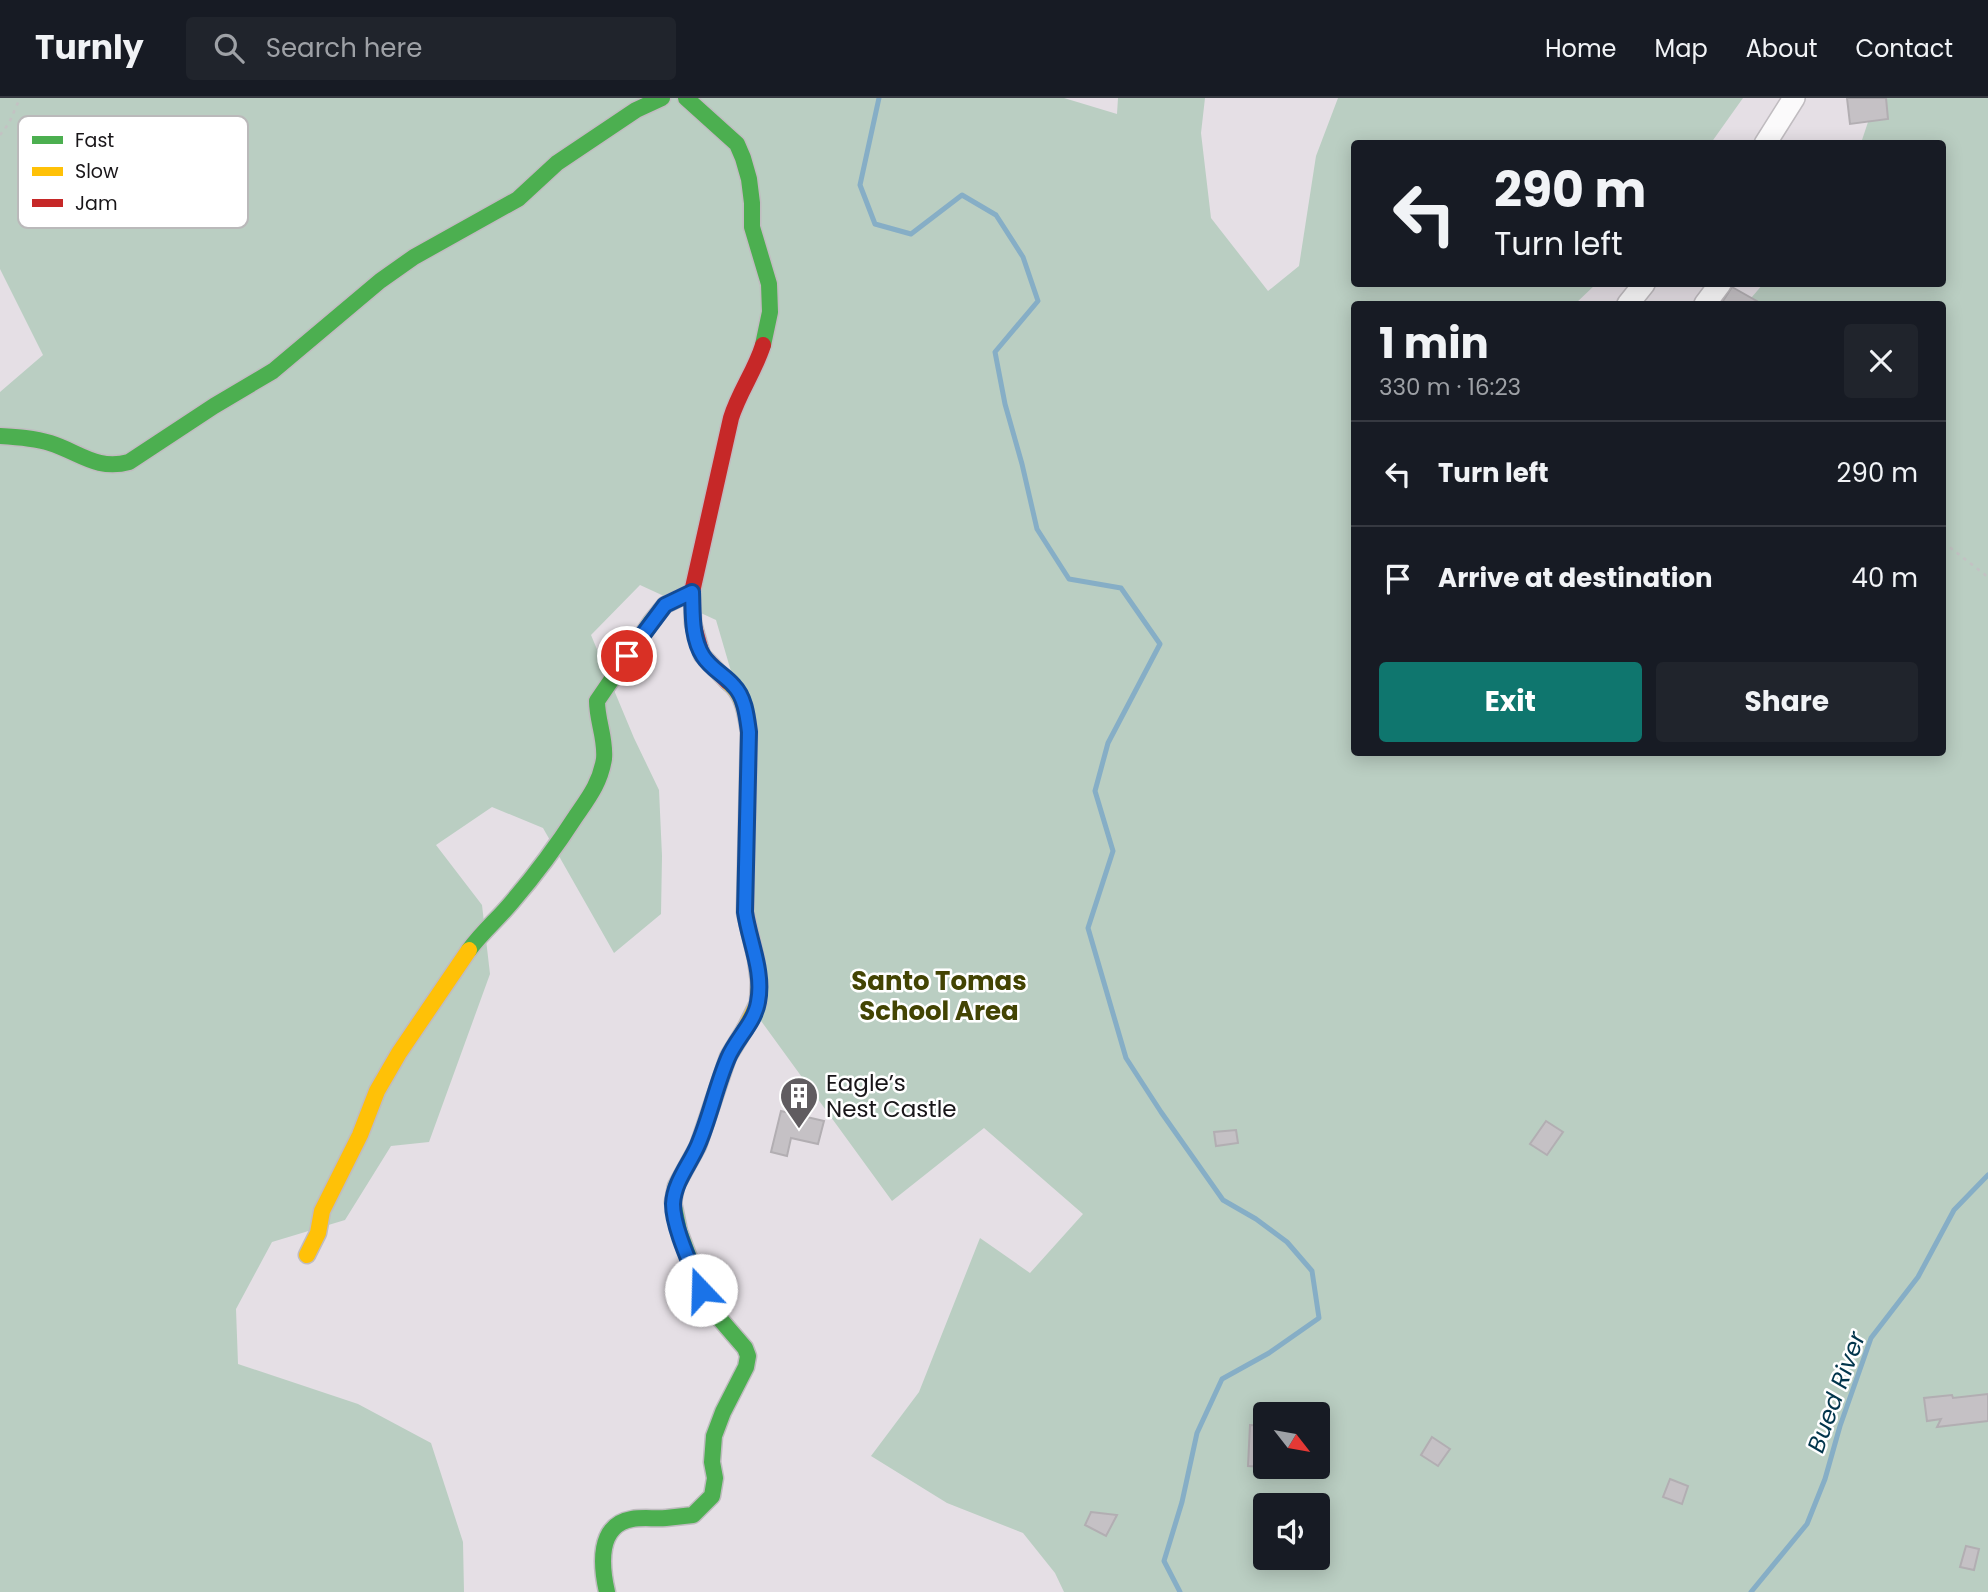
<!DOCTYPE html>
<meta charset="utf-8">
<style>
body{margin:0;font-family:Poppins,sans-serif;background:#20242c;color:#f1f3f6;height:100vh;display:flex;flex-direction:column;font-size:26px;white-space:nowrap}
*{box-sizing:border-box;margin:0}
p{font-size:23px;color:#9ea1a6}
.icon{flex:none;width:38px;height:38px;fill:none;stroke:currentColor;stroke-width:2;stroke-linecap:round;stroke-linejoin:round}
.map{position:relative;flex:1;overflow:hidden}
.drawer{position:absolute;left:1351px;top:203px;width:595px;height:455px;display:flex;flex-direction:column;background:#171b24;border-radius:7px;box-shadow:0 4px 18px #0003}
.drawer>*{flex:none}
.top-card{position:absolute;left:1351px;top:42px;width:595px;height:147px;border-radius:7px;box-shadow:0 4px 18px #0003;background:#171b24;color:#f1f3f6;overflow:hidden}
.needle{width:46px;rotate:121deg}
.tools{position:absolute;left:1253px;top:1304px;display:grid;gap:14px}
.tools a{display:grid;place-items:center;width:77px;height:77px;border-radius:7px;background:#171b24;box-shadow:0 4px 18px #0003;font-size:35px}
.pin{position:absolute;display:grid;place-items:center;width:60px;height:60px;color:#fff;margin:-30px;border:4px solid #fff;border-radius:50%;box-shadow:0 2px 7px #0007}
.me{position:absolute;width:77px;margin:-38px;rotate:339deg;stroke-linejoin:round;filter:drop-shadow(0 0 5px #0008)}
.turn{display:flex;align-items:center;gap:24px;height:147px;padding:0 28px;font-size:32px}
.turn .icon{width:91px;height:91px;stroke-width:2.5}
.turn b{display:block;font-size:49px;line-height:60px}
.round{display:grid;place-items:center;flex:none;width:74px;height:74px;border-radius:7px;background:#20242c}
.overview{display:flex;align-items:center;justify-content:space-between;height:119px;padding:0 28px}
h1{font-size:42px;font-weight:700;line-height:52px}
.primary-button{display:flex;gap:14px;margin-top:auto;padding:14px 28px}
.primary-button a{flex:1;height:80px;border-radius:7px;background:#0f766e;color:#fff;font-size:28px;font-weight:700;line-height:80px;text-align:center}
.primary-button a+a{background:#20242c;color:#f1f3f6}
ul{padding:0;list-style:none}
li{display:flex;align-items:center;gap:21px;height:105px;padding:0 28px;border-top:2px solid #363941}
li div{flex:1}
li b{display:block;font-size:26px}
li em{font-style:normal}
header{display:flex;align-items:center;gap:42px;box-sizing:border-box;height:98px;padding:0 35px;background:#171b24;border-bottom:2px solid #363941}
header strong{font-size:33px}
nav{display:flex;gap:38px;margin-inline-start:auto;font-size:24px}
.search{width:490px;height:63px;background:#20242c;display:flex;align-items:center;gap:18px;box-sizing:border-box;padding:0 24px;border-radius:7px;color:#9ea1a6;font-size:26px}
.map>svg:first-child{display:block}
.green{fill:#bacec2;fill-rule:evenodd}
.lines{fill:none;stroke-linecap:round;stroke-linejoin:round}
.stream{stroke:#86aec6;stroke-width:5}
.building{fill:#c5c1c5;stroke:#b2aeb2;stroke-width:2}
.street-casing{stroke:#c0bcc0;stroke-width:24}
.fast-casing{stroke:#c0bcc0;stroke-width:19}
.slow-casing{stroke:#c0bcc0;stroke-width:19}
.jam-casing{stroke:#c0bcc0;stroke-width:19}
.path{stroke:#c3c2c3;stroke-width:2.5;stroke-dasharray:3.5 5;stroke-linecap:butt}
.street{stroke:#fbfafb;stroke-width:21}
.fast{stroke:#4caf50;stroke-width:16}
.slow{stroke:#ffc107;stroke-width:16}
.jam{stroke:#c62828;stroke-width:16}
.route-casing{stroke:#114b97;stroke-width:18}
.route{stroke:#1a73e8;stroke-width:12}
.labels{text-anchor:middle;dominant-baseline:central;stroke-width:5;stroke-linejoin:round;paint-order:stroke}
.poi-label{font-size:23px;fill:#181518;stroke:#fff;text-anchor:start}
.water-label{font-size:24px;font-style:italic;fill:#00344b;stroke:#fff}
.quarter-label{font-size:26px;font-weight:bold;fill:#434403;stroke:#fff}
.key{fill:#fff;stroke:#bab9ba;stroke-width:2}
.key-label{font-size:19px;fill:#181518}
</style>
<header>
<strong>Turnly</strong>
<div class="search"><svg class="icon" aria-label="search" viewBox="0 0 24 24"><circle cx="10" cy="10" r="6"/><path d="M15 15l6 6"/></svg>Search here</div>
<nav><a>Home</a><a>Map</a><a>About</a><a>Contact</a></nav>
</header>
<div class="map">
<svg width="1988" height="1494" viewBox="0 0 1988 1494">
<rect width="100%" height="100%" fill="#e5dfe5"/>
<path class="green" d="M0,0h1064l53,16 1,-16h87l-4,35 10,85 57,73 31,-25 17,-110 22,-58h405l-32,45 -357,1v140h242l-21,20h-221v448h588v-448h-196l17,-20h179v-140l-81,-1 15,-45h112v1494h-924l-9,-19 -32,-40 -76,-30 -76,-47 48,-64 61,-154 50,35 53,-59 -99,-86 -92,73 -141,-194 -9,-298 -26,-89 -76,-35 -49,50 43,103 25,52 3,66 -1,58 -47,39 -71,-125 -51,-21 -56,38 46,60 8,69 -61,168 -38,4 -46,74 -73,22 -36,67 2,55 120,40 73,39 32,99 1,50h-464v-1200l43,-37 -43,-86zM1265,1316h53v52h-53zM1265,1407h53v53h-53z"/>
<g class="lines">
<g class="stream">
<path d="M879,0l-19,87 15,39 36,10 51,-39 34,20 27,42 15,44 -43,51 10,52 17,60 15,65 32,50 52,9 39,56 -52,99 -13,48 18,60 -25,77 38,130 35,54 62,88 33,19 31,23 25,29 7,47 -50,35 -47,26 -25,54 -15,69 -18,59 16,31"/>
<path d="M1751,1494l56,-68 18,-45 15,-53 31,-88 47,-61 36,-67 34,-35"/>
</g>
</g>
<g class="building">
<path d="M1847,0h39l2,21 -38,5z"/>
<path d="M1732,189l30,17h-41z"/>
<path d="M781,1013l43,10 -6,23 -27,-6 -4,18 -16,-4z"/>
<path d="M1546,1023l17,11 -16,23 -17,-11z"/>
<path d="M1236,1032l2,13 -22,3 -2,-14z"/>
<path d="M1988,1296v27l-51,6 4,-8 -14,2 -3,-23 28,-3 1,3z"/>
<path d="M1250,1327l15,1v41l-17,-1z"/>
<path d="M1432,1339l18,12 -12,17 -17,-11z"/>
<path d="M1670,1381l18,7 -6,18 -19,-7z"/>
<path d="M1091,1414l26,3 -11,21 -21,-11z"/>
<path d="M1966,1448l13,3 -5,21 -14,-3z"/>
</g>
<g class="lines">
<defs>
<g id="street">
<path d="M1765,46l29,-46"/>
<path d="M1628,206l16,-20"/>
<path d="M1705,206l15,-20"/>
</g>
<g id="fast">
<path d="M686,0l51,46 6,14 6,21 3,24v24l17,57 1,28 -7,33"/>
<path d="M0,338c17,1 34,2 50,7 29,9 47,28 79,19l85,-56 59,-35 107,-90 34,-24 104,-58 39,-36 79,-53 26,-12"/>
<path d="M469,852c14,-19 28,-30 43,-48 24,-28 44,-55 64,-86 13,-19 24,-33 28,-57 2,-20 -7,-38 -7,-58l54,-79 14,-17 27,-13"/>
<path d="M607,1494c-6,-26 -10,-67 25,-73 11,-2 23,0 34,-1 9,-1 18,-2 27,-3l19,-19 3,-18 -3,-16 2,-26 9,-24 23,-45 2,-11 -3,-8 -25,-29 -19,-29 -22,-59 -6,-29 3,-16 22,-40 30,-89 17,-28"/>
</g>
<g id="slow">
<path d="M728,584c16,12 18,32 21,50l-4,180 11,47 3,23 -1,21 -13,26"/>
<path d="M307,1157l11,-22 4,-22 38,-76 17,-44 22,-38 70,-103"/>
</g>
<path id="jam" d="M728,584l-26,-27 -9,-32 -1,-31 39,-174c8,-26 24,-47 32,-73"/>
</defs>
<use href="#street" class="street-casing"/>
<use href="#fast" class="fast-casing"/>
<use href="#slow" class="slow-casing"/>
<use href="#jam" class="jam-casing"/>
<g class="path">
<path d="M0,37l9,-12 11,-25"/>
<path d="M1942,447l6,1 40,31"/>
</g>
<use href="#street" class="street"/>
<use href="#fast" class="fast"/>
<use href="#slow" class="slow"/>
<use href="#jam" class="jam"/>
</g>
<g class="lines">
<defs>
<path id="route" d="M627,558l38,-51 27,-13c1,21 -1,45 11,64 8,13 22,19 31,30 11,11 13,31 15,46l-4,180c4,29 19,59 13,90 -3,20 -22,37 -30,56 -12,28 -18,59 -30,87 -8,19 -24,37 -25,59 0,24 19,63 28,86"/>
</defs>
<use href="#route" class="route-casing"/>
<use href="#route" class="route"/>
</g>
<defs>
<symbol id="building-pin" viewBox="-11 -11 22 30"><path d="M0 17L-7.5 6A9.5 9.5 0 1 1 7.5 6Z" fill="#605c60" stroke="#fff"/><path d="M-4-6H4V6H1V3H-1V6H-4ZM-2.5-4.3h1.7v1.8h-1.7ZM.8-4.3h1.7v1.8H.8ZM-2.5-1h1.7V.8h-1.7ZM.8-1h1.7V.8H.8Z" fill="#fff"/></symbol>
</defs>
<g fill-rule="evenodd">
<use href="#building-pin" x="777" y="976" width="44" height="60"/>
</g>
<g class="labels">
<g class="poi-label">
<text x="826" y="985">Eagle’s<tspan x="826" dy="26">Nest Castle</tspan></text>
</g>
<g class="water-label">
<text transform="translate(1836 1294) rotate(-70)">Bued River</text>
</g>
<g class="quarter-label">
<text x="939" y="883">Santo Tomas<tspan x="939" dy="30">School Area</tspan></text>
</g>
</g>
<rect x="18" y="18" width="230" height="112" rx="10" class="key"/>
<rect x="32" y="38" width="31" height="8" fill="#4caf50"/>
<rect x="32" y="69" width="31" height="9" fill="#ffc107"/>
<rect x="32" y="101" width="31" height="8" fill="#c62828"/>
<g class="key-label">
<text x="75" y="49">Fast</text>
<text x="75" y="80">Slow</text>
<text x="75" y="112">Jam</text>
</g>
</svg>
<div class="tools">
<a><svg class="needle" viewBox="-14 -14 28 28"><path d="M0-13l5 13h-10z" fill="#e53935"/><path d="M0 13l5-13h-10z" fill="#9ea1a6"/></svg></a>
<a><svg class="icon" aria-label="sound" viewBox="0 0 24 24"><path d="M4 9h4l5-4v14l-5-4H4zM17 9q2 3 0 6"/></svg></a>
</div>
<div class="pin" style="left:627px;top:558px;background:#d93025"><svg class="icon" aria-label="arrive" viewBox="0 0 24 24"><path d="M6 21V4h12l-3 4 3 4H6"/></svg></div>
<svg class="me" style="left:701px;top:1192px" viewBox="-20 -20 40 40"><circle r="19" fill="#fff"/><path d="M0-13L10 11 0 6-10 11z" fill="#1a73e8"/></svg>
<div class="top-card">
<div class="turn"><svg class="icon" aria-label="left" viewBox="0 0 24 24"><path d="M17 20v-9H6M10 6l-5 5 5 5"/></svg><div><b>290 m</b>Turn left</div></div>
</div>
<section class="drawer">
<div class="overview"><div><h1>1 min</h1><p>330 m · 16:23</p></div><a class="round"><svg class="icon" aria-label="close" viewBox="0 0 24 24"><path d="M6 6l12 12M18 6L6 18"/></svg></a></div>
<ul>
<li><svg class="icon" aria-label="left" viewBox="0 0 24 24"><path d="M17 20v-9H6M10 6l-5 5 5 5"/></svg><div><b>Turn left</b></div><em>290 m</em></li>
<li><svg class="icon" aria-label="arrive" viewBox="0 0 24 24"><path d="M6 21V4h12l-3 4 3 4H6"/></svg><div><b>Arrive at destination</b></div><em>40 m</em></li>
</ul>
<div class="primary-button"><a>Exit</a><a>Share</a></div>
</section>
</div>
